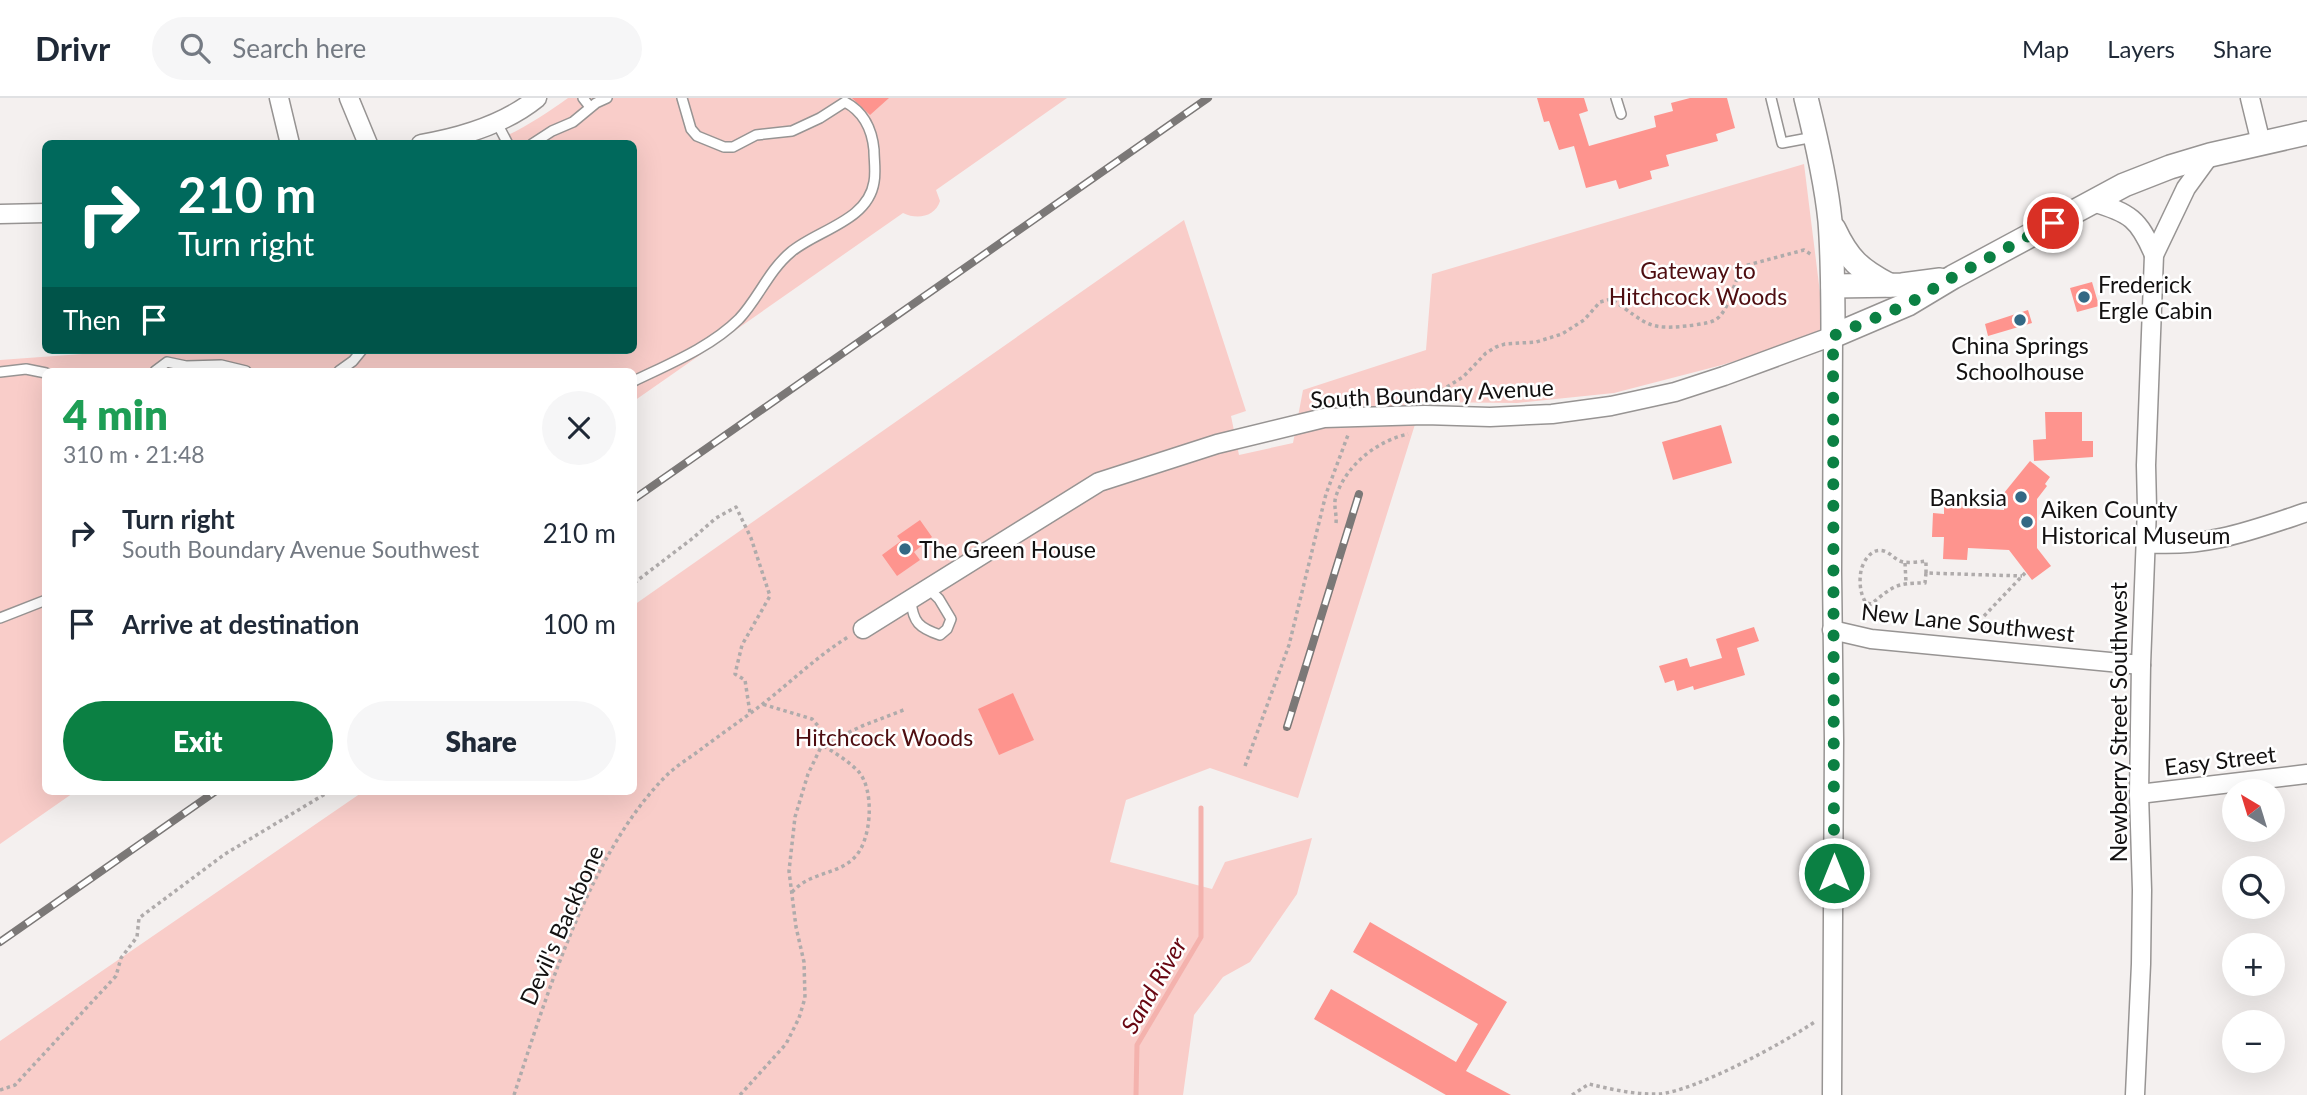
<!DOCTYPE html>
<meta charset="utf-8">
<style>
body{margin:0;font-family:Lato,sans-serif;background:#f6f6f7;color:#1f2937;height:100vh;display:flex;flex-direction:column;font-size:26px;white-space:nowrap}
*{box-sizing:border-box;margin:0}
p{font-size:23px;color:#747a83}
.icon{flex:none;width:38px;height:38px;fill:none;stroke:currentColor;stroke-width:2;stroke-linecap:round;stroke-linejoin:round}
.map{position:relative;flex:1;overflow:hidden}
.panel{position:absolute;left:42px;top:270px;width:595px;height:427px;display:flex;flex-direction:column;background:#fff;border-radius:10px;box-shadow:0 7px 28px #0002}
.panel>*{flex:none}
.guide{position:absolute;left:42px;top:42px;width:595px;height:214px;border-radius:10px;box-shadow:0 7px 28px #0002;background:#00695c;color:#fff;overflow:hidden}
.needle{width:46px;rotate:322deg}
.controls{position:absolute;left:2222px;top:681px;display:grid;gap:14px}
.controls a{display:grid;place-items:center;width:63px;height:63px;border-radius:50%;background:#fff;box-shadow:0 7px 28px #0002;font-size:35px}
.pin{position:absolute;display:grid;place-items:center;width:60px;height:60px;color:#fff;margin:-30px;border:4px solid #fff;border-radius:50%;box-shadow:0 2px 7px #0007}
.me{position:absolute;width:77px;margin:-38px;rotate:0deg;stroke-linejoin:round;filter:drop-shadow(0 0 5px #0008)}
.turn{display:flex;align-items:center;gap:24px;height:147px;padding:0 21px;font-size:32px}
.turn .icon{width:91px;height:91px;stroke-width:2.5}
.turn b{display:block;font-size:49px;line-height:60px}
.then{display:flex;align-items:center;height:66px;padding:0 21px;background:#0003;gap:14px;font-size:26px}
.round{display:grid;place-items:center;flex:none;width:74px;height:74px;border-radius:37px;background:#f6f6f7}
.head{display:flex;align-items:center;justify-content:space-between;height:119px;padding:0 21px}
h1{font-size:42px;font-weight:800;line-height:52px;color:#1e9e55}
.action{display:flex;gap:14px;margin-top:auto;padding:14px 21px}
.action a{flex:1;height:80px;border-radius:42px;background:#0b8043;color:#fff;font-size:28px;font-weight:800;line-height:80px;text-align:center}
.action a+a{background:#f6f6f7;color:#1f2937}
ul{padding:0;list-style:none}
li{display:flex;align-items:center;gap:21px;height:91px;padding:0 21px}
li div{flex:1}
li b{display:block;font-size:26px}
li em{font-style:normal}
header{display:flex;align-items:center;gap:42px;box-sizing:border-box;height:98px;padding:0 35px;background:#fff;border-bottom:2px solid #e0e1e3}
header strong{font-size:33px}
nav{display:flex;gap:38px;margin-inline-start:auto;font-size:24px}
.search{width:490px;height:63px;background:#f6f6f7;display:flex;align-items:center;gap:18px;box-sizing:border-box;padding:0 24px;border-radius:38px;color:#747a83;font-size:26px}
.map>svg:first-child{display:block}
.green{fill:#f9cdc9}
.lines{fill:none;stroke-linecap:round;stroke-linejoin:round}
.stream{stroke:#f4b2ad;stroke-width:5}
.building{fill:#fe948e}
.service-casing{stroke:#979493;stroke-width:12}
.minor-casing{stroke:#979493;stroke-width:21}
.tertiary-casing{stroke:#979493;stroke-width:26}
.path{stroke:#afabab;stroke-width:3.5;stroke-dasharray:3.5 3.5;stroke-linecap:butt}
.service{stroke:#fff;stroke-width:9}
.minor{stroke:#fff;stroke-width:18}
.tertiary{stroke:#fff;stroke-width:23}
.rail-casing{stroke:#7b7877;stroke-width:8}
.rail{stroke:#fff;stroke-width:5;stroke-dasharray:16;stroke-linecap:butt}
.route{stroke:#0b8043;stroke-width:12;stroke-dasharray:0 21.6}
.poi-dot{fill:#336884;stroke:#fff;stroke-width:2.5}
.labels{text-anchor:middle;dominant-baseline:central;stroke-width:5;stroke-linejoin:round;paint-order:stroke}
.park-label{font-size:23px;fill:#4e0d10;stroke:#fff}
.poi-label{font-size:23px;fill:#131111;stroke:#fff;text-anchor:start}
.street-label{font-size:23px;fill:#131111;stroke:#fff}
.water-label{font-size:24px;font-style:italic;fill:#680611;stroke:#fff}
</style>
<header>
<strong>Drivr</strong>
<div class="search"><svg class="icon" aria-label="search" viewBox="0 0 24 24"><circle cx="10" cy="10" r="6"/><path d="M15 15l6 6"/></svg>Search here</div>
<nav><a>Map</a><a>Layers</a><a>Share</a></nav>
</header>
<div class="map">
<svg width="2307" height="997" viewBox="0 0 2307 997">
<rect width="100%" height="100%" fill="#f4f0ef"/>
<g class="green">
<path d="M568,0h499l-131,92 4,11c-5,16 -23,19 -37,12l-269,188v-30h-588v420h30l-76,53v-484l137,-10h497v-206l-144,-1c28,-11 53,-27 78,-45z"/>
<path d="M1804,66l21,169 -103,32 -108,28 -97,10 -95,-1 -124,396 -88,-30 -84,32 -16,62 102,27 13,-27 87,-24 -15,56 -47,68 -27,15 -29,38 -11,80h-1183v-54l364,-250h270v-186l550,-385 62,191 -15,5 8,39 54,-12 10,-53 123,-40 6,-76z"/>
</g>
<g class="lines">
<path class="stream" d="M1136,997l1,-50 64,-108v-129"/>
</g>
<g class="building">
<path d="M852,0h37l-19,17z"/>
<path d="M1537,0h47l4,13 -9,3 10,32 67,-19 -2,-11 19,-5 -2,-8 19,-5h37l8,30 -19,6 2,7 -52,14 3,11 -19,5 2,8 -33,10 -3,-9 -30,8 -12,-42 -15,4 -10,-29 -5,1z"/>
<path d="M2092,184l7,24 -22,6 -7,-24z"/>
<path d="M2028,212l4,13 -44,13 -3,-12z"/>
<path d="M2045,314h37v29h11v16l-59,4 -1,-21 13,-1z"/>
<path d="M1721,327l11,38 -59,17 -11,-38z"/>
<path d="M2030,363l20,16 -5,7 2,2 -10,13v49l14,18 -19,14 -23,-30 -41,-2 -1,12 -24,-1 1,-22h-12l1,-24 11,1v-14l26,1 -1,7 35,2v-17z"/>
<path d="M920,422l12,17 -18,15 6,8 -23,16 -15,-21 19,-14 -4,-5z"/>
<path d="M1754,529l5,14 -22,7 8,27 -51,15 -1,-4 -16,5 -3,-11 -9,3 -6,-17 28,-8 3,9 32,-9 -6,-19z"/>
<path d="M1013,595l21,47 -35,15 -21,-46z"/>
<path d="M1370,824l137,80 -41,69 45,24h-65l-132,-76 17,-30 125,73 22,-38 -125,-72z"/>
</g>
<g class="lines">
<defs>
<g id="service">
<path d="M583,0l7,9"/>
<path d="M1616,0l5,16"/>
<path d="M1771,0l11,45 32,-6"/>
<path d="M497,25l11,21"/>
<path d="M532,46l20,-13 21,-9 23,-19 11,-5"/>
<path d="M155,273l12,-9 19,4 35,-1 25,6"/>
<path d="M339,273l14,-10 9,-11"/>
<path d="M0,274l26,-3 20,4"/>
<path d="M634,283c35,-17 77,-34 105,-62 19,-20 30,-49 52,-67 26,-22 77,-31 83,-70 2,-10 0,-22 0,-32 -2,-21 -10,-38 -29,-48l-25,16 -28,13 -36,4 -23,12h-9l-27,-11 -6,-7 -9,-31"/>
<path d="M911,503c2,21 8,27 29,34l7,-6 4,-10 -12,-20 -11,-11"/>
<path d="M0,520l46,-18"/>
</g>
<g id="minor">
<path d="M279,0l11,46"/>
<path d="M349,0l19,46"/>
<path d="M2250,0l11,45"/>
<path d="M421,46c41,-7 84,-20 116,-46"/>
<path d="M2093,104c37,11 46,17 61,53"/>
<path d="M0,116l46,-1"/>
<path d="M2145,445c61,5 105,-12 162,-31"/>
<path d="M863,531l236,-147 118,-38 107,-26 101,-3 65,2 62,-3 59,-8 64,-14 49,-16 109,-40 -1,236 2,168 -2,355"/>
<path d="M1832,532l39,9 270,26"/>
<path d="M2139,696l168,-20"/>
<path d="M2135,997l6,-131 1,-74 -3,-96 2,-129 6,-157 -1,-43 8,-210 32,-67 24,-33"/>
</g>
<g id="tertiary">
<path d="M1806,0c10,40 20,82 24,123 3,38 3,77 3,115l75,-32 45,-27 171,-92 46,-18 40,-12 97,-22"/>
<path d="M1834,131c14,30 26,41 55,56"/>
<path d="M1833,188l69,-1 38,-5"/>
</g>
</defs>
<use href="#service" class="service-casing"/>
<use href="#minor" class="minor-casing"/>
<use href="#tertiary" class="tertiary-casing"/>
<g class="path">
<path d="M1429,300l34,-21 23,-24 10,-6 9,-3 31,-2 26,-8 22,-14 16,-18 11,-3c39,26 35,32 84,26 10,-2 19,-2 25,-9 12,-14 13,-35 24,-50l60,-16 8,5"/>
<path d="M1336,425c1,-9 -3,-18 0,-27 11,-32 41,-55 72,-62"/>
<path d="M1905,465l1,20"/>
<path d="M1926,475l-1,10c-30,0 -31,3 -54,21l-5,-1c-6,-9 -7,-22 -5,-32 2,-10 11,-24 23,-20 7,2 11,9 19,11 7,1 16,0 23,-1v12l96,3"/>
<path d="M634,485l59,-45 23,-20 20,-11 15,31 19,58 -28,49 -7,29 10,6 5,33"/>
<path d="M1984,532v-14l42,-44"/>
<path d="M1245,668l44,-121 37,-151 22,-59"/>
<path d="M792,794c5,-5 11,-10 18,-13 15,-7 32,-9 44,-21 18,-17 21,-69 4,-87 -10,-10 -24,-19 -36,-26l40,-19 44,-17"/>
<path d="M0,992l15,-5 101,-109 5,-18 16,-21 2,-19 86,-64 105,-63"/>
<path d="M514,997c33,-101 76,-243 152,-319 9,-9 20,-16 30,-23 21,-16 43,-31 64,-47 30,-23 56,-49 88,-69"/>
<path d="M740,997l46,-51 13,-26 6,-20 -1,-36 -8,-35 -7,-56 6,-54 13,-43 14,-29 -2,-17 -8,-9 -50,-15"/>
<path d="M1572,997l17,-11c22,5 46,11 70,10 36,-3 125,-51 157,-73"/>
</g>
<use href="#service" class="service"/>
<use href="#minor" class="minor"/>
<use href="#tertiary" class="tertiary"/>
<defs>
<g id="rail">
<path d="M634,401l574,-401"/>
<path d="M1287,629l72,-233"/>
<path d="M0,844l216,-151"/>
</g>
</defs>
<use href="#rail" class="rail-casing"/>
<use href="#rail" class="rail"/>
</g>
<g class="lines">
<path class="route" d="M1834,775l-1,-537 75,-32 45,-27 100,-54"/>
</g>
<g class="poi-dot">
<circle cx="2084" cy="199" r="7"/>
<circle cx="2020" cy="222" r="7"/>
<circle cx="2021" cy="399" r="7"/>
<circle cx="2027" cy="424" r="7"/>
<circle cx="905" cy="451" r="7"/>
</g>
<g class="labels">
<g class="park-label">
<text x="1698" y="172">Gateway to<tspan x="1698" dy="26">Hitchcock Woods</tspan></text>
<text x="884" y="639">Hitchcock Woods</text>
</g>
<g class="poi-label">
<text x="2098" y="186">Frederick<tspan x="2098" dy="26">Ergle Cabin</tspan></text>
<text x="2020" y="247" text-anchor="middle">China Springs<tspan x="2020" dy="26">Schoolhouse</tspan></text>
<text x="2007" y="399" text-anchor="end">Banksia</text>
<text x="2041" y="411">Aiken County<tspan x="2041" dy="26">Historical Museum</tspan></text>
<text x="919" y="451">The Green House</text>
</g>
<g class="street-label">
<text transform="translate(1432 295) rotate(-3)">South Boundary Avenue</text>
<text transform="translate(1968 524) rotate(6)">New Lane Southwest</text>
<text transform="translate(2118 624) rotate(-90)">Newberry Street Southwest</text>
<text transform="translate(2220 662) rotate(-7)">Easy Street</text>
<text transform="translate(561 827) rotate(-66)">Devil's Backbone</text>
</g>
<g class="water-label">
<text transform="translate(1153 887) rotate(-60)">Sand River</text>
</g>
</g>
</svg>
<div class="controls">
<a><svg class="needle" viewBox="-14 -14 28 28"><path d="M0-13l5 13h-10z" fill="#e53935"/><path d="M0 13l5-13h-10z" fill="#747a83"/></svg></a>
<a><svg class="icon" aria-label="search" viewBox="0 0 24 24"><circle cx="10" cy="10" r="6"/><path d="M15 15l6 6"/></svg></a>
<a>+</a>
<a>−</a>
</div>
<div class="pin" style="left:2053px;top:125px;background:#d93025"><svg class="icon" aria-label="arrive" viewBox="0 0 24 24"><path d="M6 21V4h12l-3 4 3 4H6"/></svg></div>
<svg class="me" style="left:1834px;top:775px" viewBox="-20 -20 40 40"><circle r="17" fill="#0b8043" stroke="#fff" stroke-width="3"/><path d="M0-11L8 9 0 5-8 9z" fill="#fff"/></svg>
<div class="guide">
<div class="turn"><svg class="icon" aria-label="right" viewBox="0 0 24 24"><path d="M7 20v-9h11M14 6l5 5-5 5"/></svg><div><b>210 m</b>Turn right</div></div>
<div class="then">Then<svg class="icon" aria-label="arrive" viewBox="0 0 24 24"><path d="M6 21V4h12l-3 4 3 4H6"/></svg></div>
</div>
<section class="panel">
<div class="head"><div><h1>4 min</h1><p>310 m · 21:48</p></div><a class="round"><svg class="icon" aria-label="close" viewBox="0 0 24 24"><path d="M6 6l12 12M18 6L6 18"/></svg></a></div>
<ul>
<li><svg class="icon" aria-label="right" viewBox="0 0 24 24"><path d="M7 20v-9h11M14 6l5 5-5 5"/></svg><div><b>Turn right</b><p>South Boundary Avenue Southwest</p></div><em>210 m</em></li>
<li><svg class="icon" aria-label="arrive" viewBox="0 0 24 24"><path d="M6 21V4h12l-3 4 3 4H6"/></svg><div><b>Arrive at destination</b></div><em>100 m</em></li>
</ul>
<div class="action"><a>Exit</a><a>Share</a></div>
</section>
</div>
